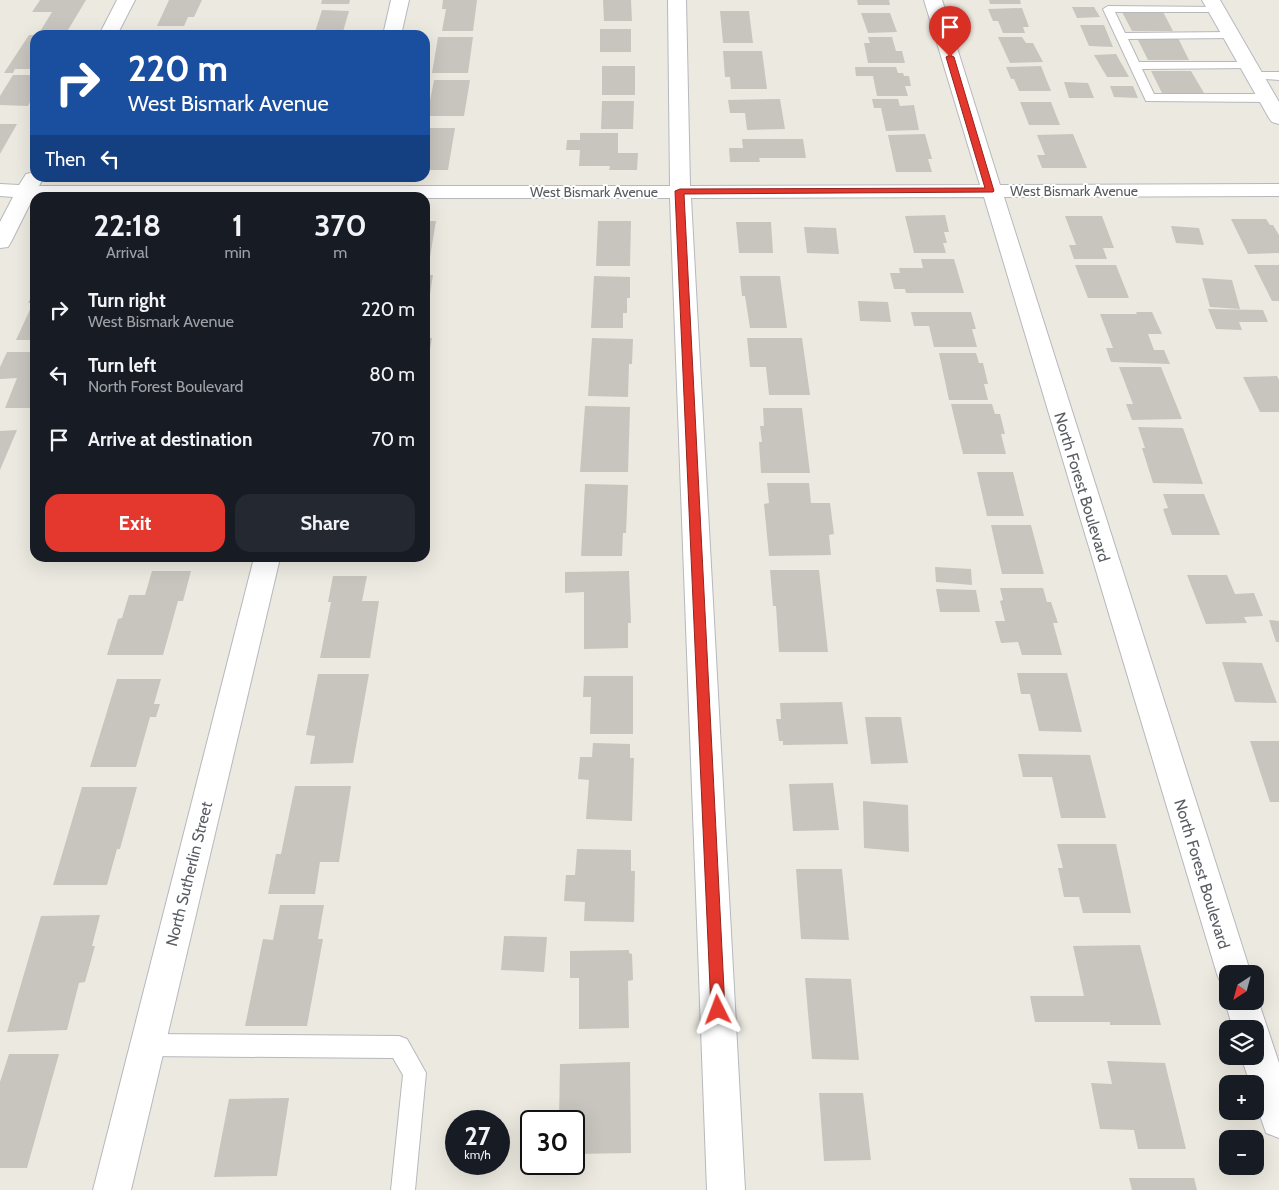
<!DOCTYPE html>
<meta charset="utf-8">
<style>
body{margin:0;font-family:Cabin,sans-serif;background:#242831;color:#f1f3f6;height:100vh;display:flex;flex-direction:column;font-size:19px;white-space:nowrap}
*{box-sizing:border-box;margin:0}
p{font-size:16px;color:#9ea1a6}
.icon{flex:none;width:28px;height:28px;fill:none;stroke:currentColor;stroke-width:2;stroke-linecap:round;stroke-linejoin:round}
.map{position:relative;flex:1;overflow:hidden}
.sheet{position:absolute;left:30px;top:192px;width:400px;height:370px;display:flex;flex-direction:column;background:#171b24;border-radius:15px;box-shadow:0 5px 20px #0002}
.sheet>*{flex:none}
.guide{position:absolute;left:30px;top:30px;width:400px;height:152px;border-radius:15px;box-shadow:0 5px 20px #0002;background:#1a4fa0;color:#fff;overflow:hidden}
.needle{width:32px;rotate:216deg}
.fabs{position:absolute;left:1219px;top:965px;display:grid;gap:10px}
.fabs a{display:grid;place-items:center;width:45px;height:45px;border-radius:10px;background:#171b24;box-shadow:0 5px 20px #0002;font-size:25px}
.speed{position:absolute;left:445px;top:1110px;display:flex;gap:10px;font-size:25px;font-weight:700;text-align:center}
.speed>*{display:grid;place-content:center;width:65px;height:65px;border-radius:50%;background:#171b24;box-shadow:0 5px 20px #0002;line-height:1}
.speed small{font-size:12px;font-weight:400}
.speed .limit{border:2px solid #111;border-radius:8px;background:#fff;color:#111}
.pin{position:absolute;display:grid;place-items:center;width:42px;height:42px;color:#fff;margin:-51px -21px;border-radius:50% 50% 50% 0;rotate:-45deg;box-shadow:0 0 5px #0007}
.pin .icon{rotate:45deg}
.me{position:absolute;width:55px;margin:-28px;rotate:357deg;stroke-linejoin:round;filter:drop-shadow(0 0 4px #0008)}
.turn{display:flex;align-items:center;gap:18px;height:105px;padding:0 15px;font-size:22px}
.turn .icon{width:65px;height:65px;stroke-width:2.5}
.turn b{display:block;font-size:35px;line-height:42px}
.then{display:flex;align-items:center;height:48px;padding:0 15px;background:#0003;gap:10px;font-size:19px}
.eta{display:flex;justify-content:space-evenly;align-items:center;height:85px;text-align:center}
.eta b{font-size:30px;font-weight:800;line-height:35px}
.primary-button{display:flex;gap:10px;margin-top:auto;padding:10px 15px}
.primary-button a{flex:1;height:58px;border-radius:15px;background:#e4372d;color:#fff;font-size:20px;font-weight:800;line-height:58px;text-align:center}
.primary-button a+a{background:#242831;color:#f1f3f6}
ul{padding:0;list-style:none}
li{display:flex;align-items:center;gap:15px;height:65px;padding:0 15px}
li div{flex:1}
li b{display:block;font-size:19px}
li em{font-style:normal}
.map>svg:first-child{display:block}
.building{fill:#c8c5bf}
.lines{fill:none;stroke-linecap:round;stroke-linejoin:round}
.lane-casing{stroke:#b6b8bd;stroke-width:2}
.street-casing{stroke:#b6b8bd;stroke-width:2}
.secondary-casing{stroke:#b6b9bf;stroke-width:2}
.lane{fill:#fff;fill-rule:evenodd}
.street{fill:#fff;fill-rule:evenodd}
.secondary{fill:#fff;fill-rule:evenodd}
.route{fill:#e4372d;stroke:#94241d}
.labels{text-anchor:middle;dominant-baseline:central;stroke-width:4;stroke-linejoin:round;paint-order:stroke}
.far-street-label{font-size:14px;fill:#595c61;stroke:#fff}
.street-label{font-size:16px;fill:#595c61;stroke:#fff}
</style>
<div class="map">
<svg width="1279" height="1190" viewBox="0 0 1279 1190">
<rect width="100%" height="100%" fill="#ece9e0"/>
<g class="building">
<path d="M40,0h46l-18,30h-27l11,-18h-20z"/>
<path d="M169,0h33l-8,17h-6l-4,9h-27z"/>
<path d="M322,0h28l-1,4h-28z"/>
<path d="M443,0h34l-4,31h-31l4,-22h-4z"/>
<path d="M603,0h28l1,21h-28z"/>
<path d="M857,0h32l1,5h-32z"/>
<path d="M989,0h31l1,4h-31z"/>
<path d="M1072,7h22l6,10 -23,1z"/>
<path d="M1022,8l7,19h-6l2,6h-22l-5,-12h-5l-5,-12z"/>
<path d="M322,10l27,1 -7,24h-28z"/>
<path d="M1121,10h41l11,21h-41z"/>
<path d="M720,11h29l4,32h-30z"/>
<path d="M861,13h29l7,19 -29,1z"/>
<path d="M1080,25h24l9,22 -24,-1z"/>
<rect x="600" y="29" width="31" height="23"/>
<path d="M153,30h30l-2,5h-30z"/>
<path d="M29,35h6v34h-20l-2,4h-9z"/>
<path d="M438,37h35l-5,36h-36z"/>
<path d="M868,37h24l4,14h6l3,12h-37l-4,-20h6z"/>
<path d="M998,37h24l4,6h7l10,19 -33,1z"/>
<path d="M1137,38h41l11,22h-41z"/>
<path d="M723,51h39l5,38h-36l-1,-12h-5z"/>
<path d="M1116,54l13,23h-22l-13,-22z"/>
<rect x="602" y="66" width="33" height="29"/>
<path d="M1041,66l10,25h-32l-5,-12h-3l-5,-12z"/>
<path d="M855,67h41l2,6h5l1,3h5l2,10h-6l3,10h-31l-4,-20h-17z"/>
<path d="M1151,71h40l13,22h-42z"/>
<path d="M13,75h22v18l-7,13 -28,-1v-9z"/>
<path d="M434,80h36l-6,36h-37z"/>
<path d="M1064,82l24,1 6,15h-25z"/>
<path d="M1110,86h23l5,12 -24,-1z"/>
<path d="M780,99l5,30 -38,1 -2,-17h-15l-2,-13z"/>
<path d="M872,99h26l2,7 14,-1 5,25 -33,1 -5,-23h-7z"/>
<path d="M602,101h32l-1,28h-32z"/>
<path d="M1020,102h31l9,23h-31z"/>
<path d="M0,124h17l-17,30z"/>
<path d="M425,128h30l-7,42h-23z"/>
<path d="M580,133h38v20h20l-1,17h-28l1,-4h-31l1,-16h-14l1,-10h13z"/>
<path d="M925,134l7,25h-4l4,13h-36l-8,-37z"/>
<path d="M1073,134l14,34h-45l-5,-13h8l-8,-20z"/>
<path d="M742,139h61l3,19h-47l1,4h-30l-1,-14h14z"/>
<path d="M945,215l4,17h-5l3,11h-4l3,10h-32l-9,-37z"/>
<path d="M1065,216h37l12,32h-11l4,11h-33l-5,-14h7z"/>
<path d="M1231,219h35l4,6h3l6,10v18l-31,1z"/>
<path d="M425,221h11l-8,48h-3z"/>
<path d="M598,221h33l-1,45h-34z"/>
<path d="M736,222h35l2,31h-34z"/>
<path d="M1171,226l28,2 5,17 -28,-2z"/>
<path d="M804,227l32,1 3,26 -32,-1z"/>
<path d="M921,259h33l10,34h-58l-1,-4h-11l-4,-16h10l-1,-5h24z"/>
<path d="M1075,265h41l13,33h-41z"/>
<path d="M1254,265h25v36h-7z"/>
<path d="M425,275h8l-7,44h-1z"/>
<path d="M594,276l36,1v21h-3v15h-4v15h-32z"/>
<path d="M740,276h40l7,52h-37l-5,-32h-3z"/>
<path d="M1202,278l30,2 8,29 -30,-2z"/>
<path d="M35,289v51h-19l17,-37h-5z"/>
<path d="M858,301l30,1 3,20 -31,-1z"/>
<path d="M1208,309l55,1 5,12h-29l3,8 -26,-1z"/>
<path d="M911,312h60l5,17h-4l5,18h-43l-5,-21h-15z"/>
<path d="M1136,312h16l10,22h-14l6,16h10l6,14 -59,-2 -5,-14h7l-13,-34h37z"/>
<path d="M425,338h7l-6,34h-1z"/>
<path d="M592,338l41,1 -1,25h-3l-1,33 -40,-1z"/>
<path d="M747,338h55l8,57h-41l-3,-28h-16z"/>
<path d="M7,352h28v56h-30l12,-30 -17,1v-12z"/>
<path d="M939,353h37l3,10h4l5,21h-4l4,16h-39z"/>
<path d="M1119,367h42l21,52 -50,1 -6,-16h7z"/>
<path d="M1277,376l2,4v32h-19l-17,-35z"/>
<path d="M951,404h41l3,10h5l5,20h-4l5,20h-43z"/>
<path d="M585,406l45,1 -2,65h-48z"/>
<path d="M763,408h39l8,65h-49l-2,-31h3l-2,-16h4z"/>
<path d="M1138,427l45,1 20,56 -50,-1 -11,-35h3z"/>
<path d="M17,430l-17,40v-39z"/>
<path d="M977,472h36l11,44h-37z"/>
<path d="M767,483h42l2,20h19l4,31 -5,1 2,20 -62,1 -5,-52 5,-1z"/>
<path d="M585,484l43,1 -2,48h-3l-1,23h-41z"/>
<path d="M1163,494h41l16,41h-48l-9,-26 5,-1z"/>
<path d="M991,525h40l13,49h-42z"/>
<path d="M935,567l36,2 1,16 -36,-3z"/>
<path d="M770,570h49l9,82h-49l-3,-46h-3z"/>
<path d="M152,571h39l-8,30h-5l-15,54h-56l11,-36 4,-1 7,-23h16z"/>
<path d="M629,571l2,52h-3v25l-44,1v-57l-19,1v-21z"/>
<path d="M1187,575h40l8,19 19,-1 9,23 -19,1 3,6 -41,1z"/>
<path d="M333,576h34l-5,25h17l-9,57h-50l11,-56h-3z"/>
<path d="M1000,588h43l4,14h4l7,21h-5l9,32h-40l-4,-13 -17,1 -6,-22h10l-5,-20 3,-1z"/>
<path d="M936,589l40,1 4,22h-40z"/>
<path d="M1269,620l10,1v21h-3z"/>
<path d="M1222,662l40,1 15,40 -42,-1z"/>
<path d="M1017,673h50l15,59 -43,-1 -9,-37h-9z"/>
<path d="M318,674h51l-16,89 -43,1 5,-28 -9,-1z"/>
<path d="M584,676h49v58h-43l1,-37h-8z"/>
<path d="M117,679h44l-7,25h6l-4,13h-6l-14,50h-46z"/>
<path d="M842,702l6,42 -65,1v-4h-4l-3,-22h5l-1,-16z"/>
<path d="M865,717h36l7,46 -37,1z"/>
<path d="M1250,741h29v61h-9z"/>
<path d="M593,743l37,1v14h4l-2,63 -46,-2 3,-39 -11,-1 2,-22h12z"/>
<path d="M1018,754l72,1 16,63h-45l-9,-41h-29z"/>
<path d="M833,783l6,47 -46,1 -4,-47z"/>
<path d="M295,786h56l-12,76h-19l-5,32h-47l8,-40h5z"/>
<path d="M82,787h55l-17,62h-3l-10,36h-54z"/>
<path d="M863,801l45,4 1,47 -45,-4z"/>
<path d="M1057,844h59l15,69h-48l-4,-16h-15l-6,-29h5z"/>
<path d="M577,849l54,1v21h4l-1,51 -50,-1 1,-19 -21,-1 2,-26h9z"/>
<path d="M796,869h46l7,71 -48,-1z"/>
<path d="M280,905h44l-6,34h5l-16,87h-62l18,-87 10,1z"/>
<path d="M100,915l-8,31h3l-10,36 -6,1 -12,47 -60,2 34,-116z"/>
<path d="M504,936l43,1 -3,35 -43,-2z"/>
<path d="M1140,945l21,80h-51v-3h-75l-5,-26h54l-11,-50z"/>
<path d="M629,950v3l3,1 1,26 -5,1 1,47 -50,1v-51h-9v-27z"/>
<path d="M805,978l46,1 8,81 -47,-1z"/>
<path d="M9,1054h50l-32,114h-27v-86z"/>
<path d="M1107,1061l58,2 21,86h-48l-4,-19 -34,-1 -9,-46 21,1z"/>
<path d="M630,1062l1,91 -57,1v-33h-15l1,-57z"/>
<path d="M819,1093h44l8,67 -47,1z"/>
<path d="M289,1098l-12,78 -63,1 15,-78z"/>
<path d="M1129,1178h65l3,12h-65z"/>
</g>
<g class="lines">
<defs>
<g id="lane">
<path d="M1108,6l109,1 4,1 1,2 -1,2h-106l10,21 106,-1 6,3 -6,3 -103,1 11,23h110l6,3 -6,3 -107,1 12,25h114l6,4 -6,4 -122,-1 -43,-92z"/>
<path d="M1255,72h24v8l-28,-2 -2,-2 2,-2z"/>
<path d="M146,1034l253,2 8,3 19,34 -11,117h-24l12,-115 -10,-17 -247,-2 -8,-3 -3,-8 3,-8z"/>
</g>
<g id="street">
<path d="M117,0h18l-18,35h-18z"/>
<path d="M391,0h18l-8,35h-18z"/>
<path d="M668,0h18l4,186 290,-1 -56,-185h18l58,185 279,-1v12l-275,1 247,777h-23v14l-6,-2 -5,-12 -233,-777 -293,1 54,992h-38l-37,-992h-637l-22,44 -3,5 -8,1v-26l13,-25 -13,-1v-12l19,1 7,-11 9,-2v6h8l-4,8h631z"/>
<path d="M254,558h26l-149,632h-38z"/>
<path d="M1255,991l24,72v75l-13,-5 -11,-32v-17h-5l-9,-28h14v-27h-22l-8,-28 3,-7v7h27z"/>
</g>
<path id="secondary" d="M1202,0h18l59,102v22l-7,-2 -3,-4z"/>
</defs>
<use href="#lane" class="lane-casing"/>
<use href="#street" class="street-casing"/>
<use href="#secondary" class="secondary-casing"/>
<use href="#lane" class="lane"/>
<use href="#street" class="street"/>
<use href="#secondary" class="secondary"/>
</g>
<path class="route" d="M950,55l4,2 40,134 -1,1 -309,2 41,816 -2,5 -5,2 -5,-2 -2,-5 -36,-819 5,-2 305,-1 -39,-131z"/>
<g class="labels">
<g class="far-street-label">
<text x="1074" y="191">West Bismark Avenue</text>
<text x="594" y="192">West Bismark Avenue</text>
</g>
<g class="street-label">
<text transform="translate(1082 487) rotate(73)">North Forest Boulevard</text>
<text transform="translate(189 874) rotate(-76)">North Sutherlin Street</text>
<text transform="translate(1202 874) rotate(73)">North Forest Boulevard</text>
</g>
</g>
</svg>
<div class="fabs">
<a><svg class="needle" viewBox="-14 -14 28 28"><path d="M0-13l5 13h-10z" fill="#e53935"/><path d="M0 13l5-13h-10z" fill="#9ea1a6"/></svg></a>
<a><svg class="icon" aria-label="layers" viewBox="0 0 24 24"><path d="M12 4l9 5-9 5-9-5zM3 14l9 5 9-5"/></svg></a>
<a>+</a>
<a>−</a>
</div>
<div class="speed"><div>27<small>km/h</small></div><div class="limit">30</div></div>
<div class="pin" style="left:950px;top:57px;background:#d93025"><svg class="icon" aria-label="arrive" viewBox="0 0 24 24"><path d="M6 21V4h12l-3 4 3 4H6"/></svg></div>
<svg class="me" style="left:718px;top:1010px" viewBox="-20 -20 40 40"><path d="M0-17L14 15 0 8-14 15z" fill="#e4372d" stroke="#fff" stroke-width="4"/></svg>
<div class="guide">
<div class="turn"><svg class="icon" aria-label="right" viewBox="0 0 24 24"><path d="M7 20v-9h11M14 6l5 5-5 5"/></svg><div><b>220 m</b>West Bismark Avenue</div></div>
<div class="then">Then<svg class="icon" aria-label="left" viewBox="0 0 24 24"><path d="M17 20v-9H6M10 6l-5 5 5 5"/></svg></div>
</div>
<section class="sheet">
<div class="eta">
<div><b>22:18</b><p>Arrival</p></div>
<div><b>1</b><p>min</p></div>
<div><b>370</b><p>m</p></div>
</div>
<ul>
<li><svg class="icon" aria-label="right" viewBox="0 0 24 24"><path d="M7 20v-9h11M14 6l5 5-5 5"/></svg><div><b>Turn right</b><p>West Bismark Avenue</p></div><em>220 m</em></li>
<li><svg class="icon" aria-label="left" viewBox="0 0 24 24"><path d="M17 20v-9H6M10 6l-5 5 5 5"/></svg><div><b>Turn left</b><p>North Forest Boulevard</p></div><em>80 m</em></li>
<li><svg class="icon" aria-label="arrive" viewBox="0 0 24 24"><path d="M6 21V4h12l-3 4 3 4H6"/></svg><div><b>Arrive at destination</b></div><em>70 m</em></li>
</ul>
<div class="primary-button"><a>Exit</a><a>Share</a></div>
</section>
</div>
